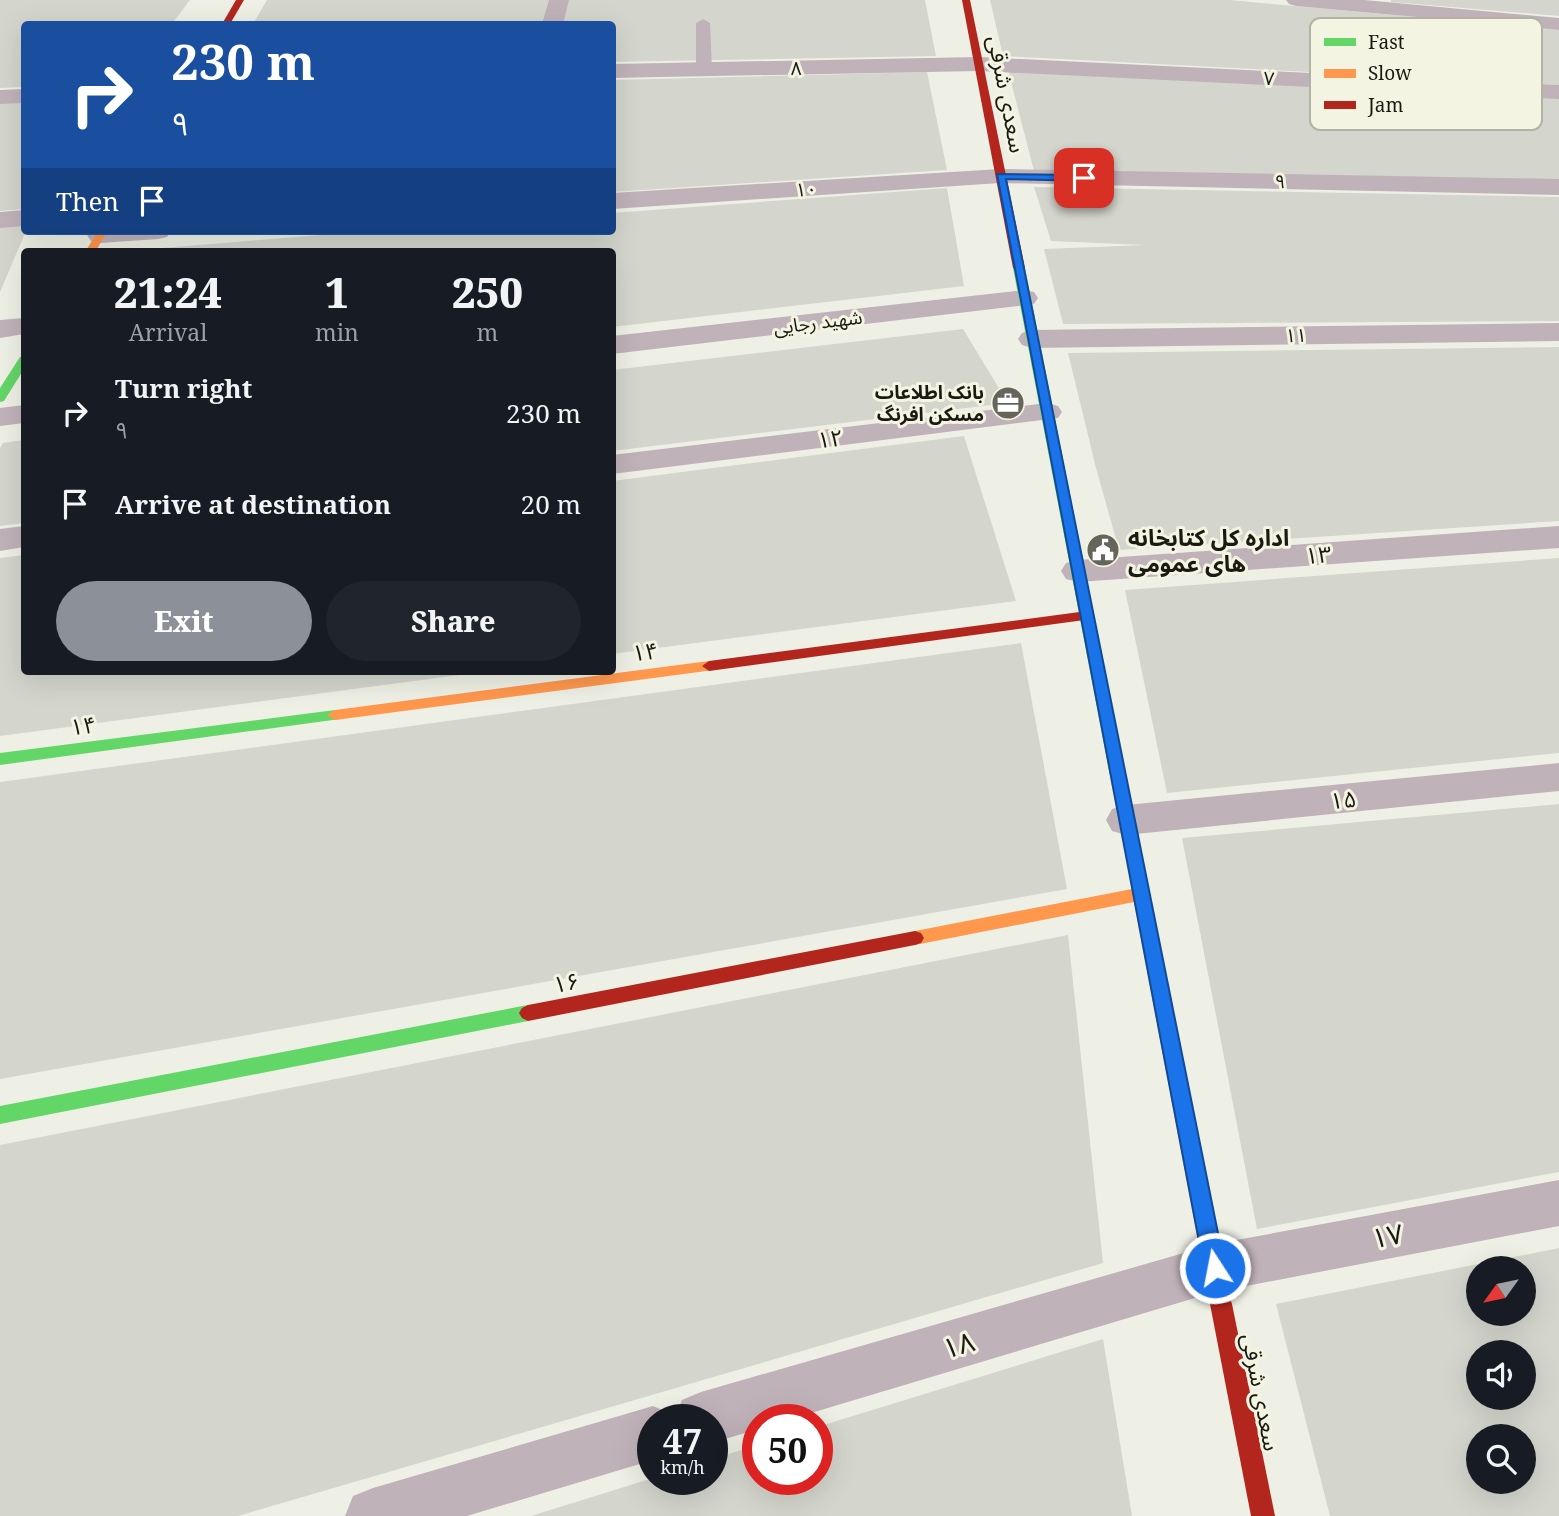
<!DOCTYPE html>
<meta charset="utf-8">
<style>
body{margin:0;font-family:"Noto Serif","Noto Sans Arabic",serif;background:#20242c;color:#f1f3f6;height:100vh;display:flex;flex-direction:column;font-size:26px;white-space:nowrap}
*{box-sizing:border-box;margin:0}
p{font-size:23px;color:#9ea1a6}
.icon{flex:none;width:38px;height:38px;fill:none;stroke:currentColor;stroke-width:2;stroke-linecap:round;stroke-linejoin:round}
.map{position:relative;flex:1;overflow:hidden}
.details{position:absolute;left:21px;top:248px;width:595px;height:427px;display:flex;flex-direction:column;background:#171b24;border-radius:7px;box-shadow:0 7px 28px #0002}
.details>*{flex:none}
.banner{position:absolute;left:21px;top:21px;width:595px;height:214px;border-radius:7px;box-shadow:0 7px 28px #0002;background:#1a4fa0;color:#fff;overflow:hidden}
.needle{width:46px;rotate:237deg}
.tools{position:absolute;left:1466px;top:1256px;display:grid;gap:14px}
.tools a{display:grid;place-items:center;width:70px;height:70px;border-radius:50%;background:#171b24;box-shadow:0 7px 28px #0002;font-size:35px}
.speed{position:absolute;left:637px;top:1404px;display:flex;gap:14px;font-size:35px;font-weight:700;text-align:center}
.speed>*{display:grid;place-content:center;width:91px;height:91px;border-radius:50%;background:#171b24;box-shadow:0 7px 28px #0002;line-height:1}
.speed small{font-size:18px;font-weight:400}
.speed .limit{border:10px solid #d22;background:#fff;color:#111}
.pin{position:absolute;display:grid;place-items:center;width:60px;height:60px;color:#fff;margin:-30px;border-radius:14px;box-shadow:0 4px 10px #0006}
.me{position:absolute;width:77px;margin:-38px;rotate:349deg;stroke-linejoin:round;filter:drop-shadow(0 0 5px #0008)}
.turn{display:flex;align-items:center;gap:24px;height:147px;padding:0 35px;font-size:32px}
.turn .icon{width:91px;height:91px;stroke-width:2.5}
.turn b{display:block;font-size:49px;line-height:60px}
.then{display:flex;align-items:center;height:66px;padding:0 35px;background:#0003;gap:14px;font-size:26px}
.eta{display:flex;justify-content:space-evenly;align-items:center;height:119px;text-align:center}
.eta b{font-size:42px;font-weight:800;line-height:49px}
.action{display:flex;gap:14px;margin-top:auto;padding:14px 35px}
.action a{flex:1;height:80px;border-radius:42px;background:#8c9099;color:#fff;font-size:28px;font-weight:800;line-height:80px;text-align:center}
.action a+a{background:#20242c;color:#f1f3f6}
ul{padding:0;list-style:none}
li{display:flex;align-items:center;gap:21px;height:91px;padding:0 35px}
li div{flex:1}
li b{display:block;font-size:26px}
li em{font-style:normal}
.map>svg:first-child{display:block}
.building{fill:#d4d5cc;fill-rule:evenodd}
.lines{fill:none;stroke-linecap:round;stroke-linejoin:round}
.lane{fill:#c0b2b9;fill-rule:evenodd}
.street{fill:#c0b2b9;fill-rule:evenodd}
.fast{fill:#63d668;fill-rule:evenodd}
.slow{fill:#ff974d;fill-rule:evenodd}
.jam{fill:#b3261e;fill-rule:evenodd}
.route{fill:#1a73e8;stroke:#114b97;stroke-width:2}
.labels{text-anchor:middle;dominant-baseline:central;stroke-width:6;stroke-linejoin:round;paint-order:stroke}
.far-street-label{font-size:19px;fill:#1a1a13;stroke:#f3f4e1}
.far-poi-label{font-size:19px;font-weight:bold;fill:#1a1a13;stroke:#f3f4e1;text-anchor:end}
.street-label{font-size:23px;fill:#1a1a13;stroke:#f3f4e1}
.poi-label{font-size:23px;font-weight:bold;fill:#1a1a13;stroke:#f3f4e1;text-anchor:start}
.near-street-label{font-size:28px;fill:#1a1a13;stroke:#f3f4e1}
.key{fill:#f3f4e1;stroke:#b2b3a3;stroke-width:2}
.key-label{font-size:19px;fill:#1a1a13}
</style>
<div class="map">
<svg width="1559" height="1516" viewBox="0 0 1559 1516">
<rect width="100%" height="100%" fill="#eff0e5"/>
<g class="building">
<path d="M0,0h190l-18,24h-148v63l-24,1z"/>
<path d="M267,0h658l11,56 -324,6v-38h-359z"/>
<path d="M990,0h239l330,30v55l-556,-29z"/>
<path d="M1391,0h168v16l-168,-14z"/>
<path d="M1008,70l551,28v82l-525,-9z"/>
<path d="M927,72l20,98 -335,22v-112z"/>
<path d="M24,101v108l-24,2v-109z"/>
<path d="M1034,187l525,10v124l-496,3 -19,-75 101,-4 -94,-4z"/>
<path d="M947,188l17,98 -352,41v-75h-498l256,-21h242v-18z"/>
<path d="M24,224l2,7 -26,61v-65z"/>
<path d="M963,329l45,74 -396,48v-81z"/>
<path d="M1559,347v174l-440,29 -23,-82 -28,-115z"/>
<path d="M964,436l52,165 -404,53v-173z"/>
<path d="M24,440v83l-24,3v-78l3,-5z"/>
<path d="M24,555v117l443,2 -467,62v-178z"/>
<path d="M1559,558v195l-392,40 -42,-203z"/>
<path d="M1021,643l46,246 -1067,190v-297z"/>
<path d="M1559,804v368l-302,57 -75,-391z"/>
<path d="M1068,935l35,328 -865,253h-238v-371z"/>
<path d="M1559,1248v268h-229l-54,-212zM1479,1269h45v45h-45zM1479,1353h45v45h-45zM1479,1437h45v45h-45z"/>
<path d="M1103,1339l29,177h-601l122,-38 59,1v-20l46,-14v34h59v-52z"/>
</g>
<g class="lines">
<path class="lane" d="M703,19l7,4 2,47 -8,5 -8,-5v-47z"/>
<g class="street">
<path d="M549,0h20l-6,24h-21z"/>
<path d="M1286,0h78l195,18v12l-263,-24 -7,-2z"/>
<path d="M979,57l580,28v14l-580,-28 -367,7v-14z"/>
<path d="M24,89v14l-24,1v-14z"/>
<path d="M1000,169l559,10v16l-559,-12 -388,26v-16z"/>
<path d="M24,210v16l-24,2v-16z"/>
<path d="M90,231h81l-4,6 -9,2 -58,4 -9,-2 -4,-6z"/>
<path d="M1024,290l10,2 4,6 -4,6 -422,50v-18z"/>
<path d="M24,318v16l-24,4v-18z"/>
<path d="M1559,323v18l-527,7 -10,-3 -4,-6 4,-6 10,-3z"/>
<path d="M1047,403l11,3 4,6 -4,6 -446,56v-19z"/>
<path d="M24,405v18l-24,3v-18z"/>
<path d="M24,526v21l-24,4v-22z"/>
<path d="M1559,526v22l-481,34 -12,-3 -5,-8 5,-8 12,-3z"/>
<path d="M1559,763v28l-433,44 -14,-4 -6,-11 6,-11 14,-4z"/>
<path d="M1559,1180v46l-344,66 -424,127h-33v10l-46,14v-24h-59v41l-186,56h-122l8,-20 20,-8 280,-82 19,8 2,4 8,-18 19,-8 514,-148z"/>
</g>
<g class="fast">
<path d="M1019,265l6,3 102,513 -2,4h-12l-2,-4 -98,-513z"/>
<path d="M20,357h4v12l-20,32 -4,1v-14z"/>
<path d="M335,710l5,1 3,4 -3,4 -340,46v-12z"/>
<path d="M528,1005l6,3 3,5 -3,5 -6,3 -528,103v-18z"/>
</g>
<g class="slow">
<path d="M98,231h10l-13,21h-10z"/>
<path d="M709,661l5,1 2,4 -2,4 -379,50 -8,-5 8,-5z"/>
<path d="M1119,775l6,2 2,4 105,523 -4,7 -7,3 -7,-3 -4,-7 -76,-402 -219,43 -6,-2 -3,-5 3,-5 6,-2 217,-42 -21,-108 2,-4z"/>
</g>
<g class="jam">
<path d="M236,0h8l-14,24h-8z"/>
<path d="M962,0h8l55,268 -6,3 -6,-3z"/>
<path d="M1087,611l7,5 -2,3 -383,52 -7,-5 7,-5z"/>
<path d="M915,931l6,2 3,5 -3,5 -6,2 -387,76 -6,-3 -3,-5 3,-5 6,-3z"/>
<path d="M1221,1294l7,3 4,7 43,212h-24l-41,-212 4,-7z"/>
</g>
</g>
<path class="route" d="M997,174l87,1 5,3 -5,3 -78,-2 219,1089 -3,7 -7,3 -8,-3 -3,-7z"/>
<defs>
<symbol id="office-disc" viewBox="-11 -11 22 22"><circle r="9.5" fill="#65655c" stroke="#f3f4e1"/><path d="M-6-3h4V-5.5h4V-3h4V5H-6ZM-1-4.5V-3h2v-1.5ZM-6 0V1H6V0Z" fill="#fff"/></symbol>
<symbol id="civic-disc" viewBox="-11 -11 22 22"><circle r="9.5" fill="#65655c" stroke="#f3f4e1"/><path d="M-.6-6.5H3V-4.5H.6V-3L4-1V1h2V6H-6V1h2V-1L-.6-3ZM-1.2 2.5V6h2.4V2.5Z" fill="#fff"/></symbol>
</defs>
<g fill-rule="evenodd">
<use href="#office-disc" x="989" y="384" width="38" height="38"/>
<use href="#civic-disc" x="1084" y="531" width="38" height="38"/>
</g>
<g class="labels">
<g class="far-street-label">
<text transform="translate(796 68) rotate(-1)">۸</text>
<text transform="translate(1269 78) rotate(3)">۷</text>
<text transform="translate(1280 181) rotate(1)">۹</text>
<text transform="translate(806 189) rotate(-4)">۱۰</text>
<text transform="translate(818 322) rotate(-7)">شهید رجایی</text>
<text transform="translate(1296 335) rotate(-1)">۱۱</text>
</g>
<g class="far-poi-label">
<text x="984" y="392">بانک اطلاعات<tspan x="984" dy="22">مسکن افرنگ</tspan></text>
</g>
<g class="street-label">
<text transform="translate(1008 94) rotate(79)">سعدی شرقی</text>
<text transform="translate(830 438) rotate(-7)">۱۲</text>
<text transform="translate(1318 554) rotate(-4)">۱۳</text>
<text transform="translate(645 651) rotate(-7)">۱۴</text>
<text transform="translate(83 725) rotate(-7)">۱۴</text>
<text transform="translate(1343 799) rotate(-6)">۱۵</text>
<text transform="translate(566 982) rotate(-11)">۱۶</text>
<text transform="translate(1262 1392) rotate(79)">سعدی شرقی</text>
</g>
<g class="poi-label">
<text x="1128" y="537">اداره کل کتابخانه<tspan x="1128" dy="26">های عمومی</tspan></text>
</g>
<g class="near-street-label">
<text transform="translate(1387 1235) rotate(-11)">۱۷</text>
<text transform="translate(958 1344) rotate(-16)">۱۸</text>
</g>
</g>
<rect x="1310" y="18" width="232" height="112" rx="10" class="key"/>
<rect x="1324" y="38" width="32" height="8" fill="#63d668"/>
<rect x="1324" y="69" width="32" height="9" fill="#ff974d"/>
<rect x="1324" y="101" width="32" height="8" fill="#b3261e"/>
<g class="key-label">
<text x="1368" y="49">Fast</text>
<text x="1368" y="80">Slow</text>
<text x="1368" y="112">Jam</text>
</g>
</svg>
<div class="tools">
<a><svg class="needle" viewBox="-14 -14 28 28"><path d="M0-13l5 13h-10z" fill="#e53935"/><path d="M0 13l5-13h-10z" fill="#9ea1a6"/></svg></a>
<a><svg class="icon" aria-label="sound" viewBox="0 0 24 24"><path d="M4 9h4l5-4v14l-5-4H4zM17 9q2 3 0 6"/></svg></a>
<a><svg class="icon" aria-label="search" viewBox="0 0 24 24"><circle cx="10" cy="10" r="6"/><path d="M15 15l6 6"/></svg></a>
</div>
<div class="speed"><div>47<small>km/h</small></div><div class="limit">50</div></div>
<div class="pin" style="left:1084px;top:178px;background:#d93025"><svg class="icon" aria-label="arrive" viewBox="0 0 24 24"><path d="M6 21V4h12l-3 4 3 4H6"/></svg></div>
<svg class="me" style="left:1215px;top:1268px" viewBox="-20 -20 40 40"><circle r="17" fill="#1a73e8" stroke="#fff" stroke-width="3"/><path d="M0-11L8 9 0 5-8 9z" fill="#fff"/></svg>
<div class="banner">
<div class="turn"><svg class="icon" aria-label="right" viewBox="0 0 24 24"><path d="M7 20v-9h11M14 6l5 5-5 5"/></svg><div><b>230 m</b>۹</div></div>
<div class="then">Then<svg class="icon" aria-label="arrive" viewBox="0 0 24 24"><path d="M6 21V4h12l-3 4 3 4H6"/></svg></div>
</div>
<section class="details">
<div class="eta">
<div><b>21:24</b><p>Arrival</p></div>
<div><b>1</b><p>min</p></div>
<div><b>250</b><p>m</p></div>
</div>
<ul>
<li><svg class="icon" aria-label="right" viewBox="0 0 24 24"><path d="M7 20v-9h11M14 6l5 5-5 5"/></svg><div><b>Turn right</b><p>۹</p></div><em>230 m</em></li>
<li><svg class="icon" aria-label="arrive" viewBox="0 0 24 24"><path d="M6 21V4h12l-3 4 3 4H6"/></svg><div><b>Arrive at destination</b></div><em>20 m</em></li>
</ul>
<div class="action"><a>Exit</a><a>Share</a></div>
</section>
</div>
